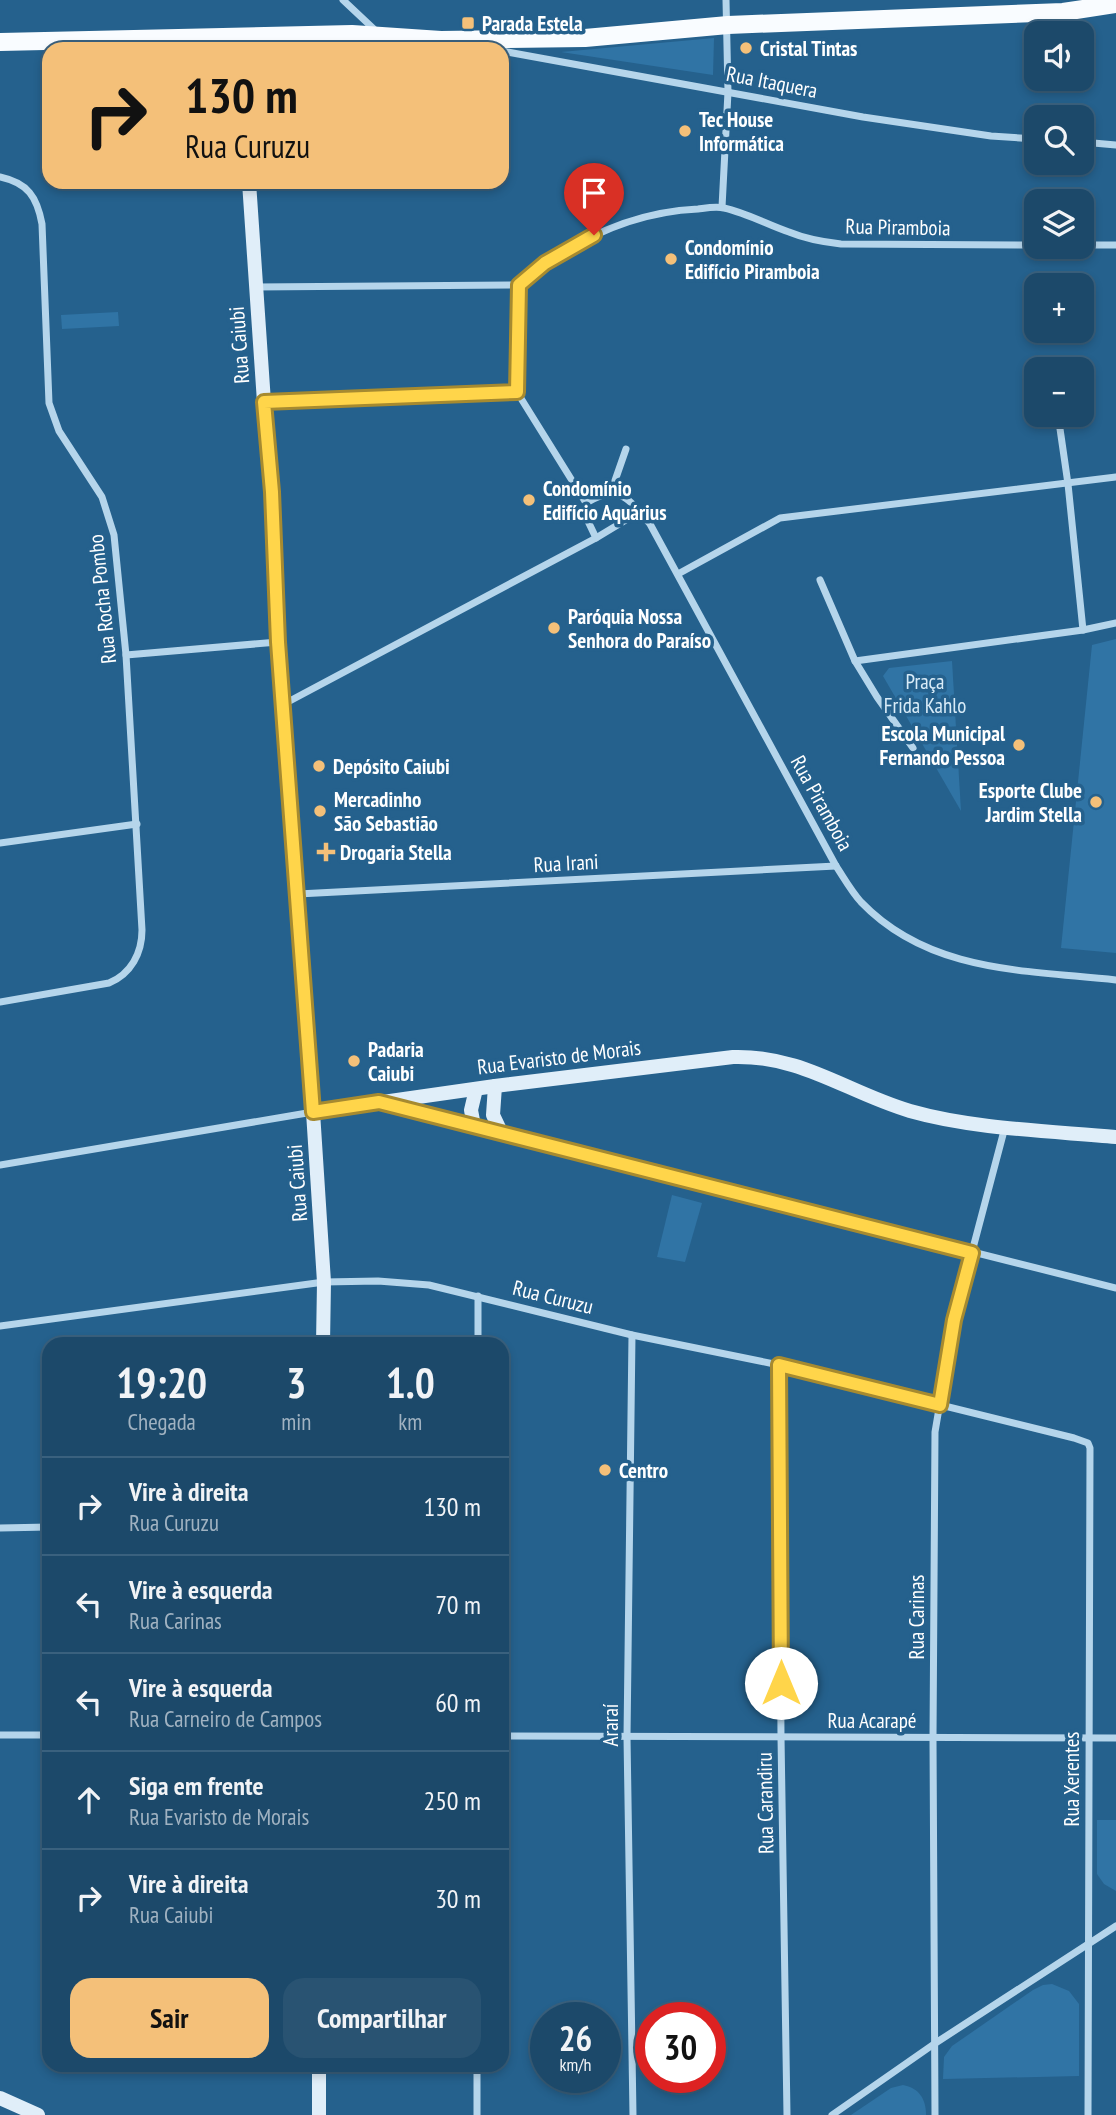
<!DOCTYPE html>
<html lang="pt">
<meta charset="utf-8">
<style>
body{margin:0;font-family:"PT Sans Narrow",sans-serif;background:#295372;color:#f1f3f6;height:100vh;display:flex;flex-direction:column;font-size:26px;white-space:nowrap}
*{box-sizing:border-box;margin:0}
p{font-size:23px;color:#a0b2c1}
.icon{flex:none;width:38px;height:38px;fill:none;stroke:currentColor;stroke-width:2;stroke-linecap:round;stroke-linejoin:round}
.map{position:relative;flex:1;overflow:hidden}
.details{position:absolute;left:42px;top:1337px;width:467px;height:735px;display:flex;flex-direction:column;background:#1c496a;border-radius:21px;box-shadow:0 4px 10px #0003,0 0 0 2px #3a617e}
.details>*{flex:none}
.banner{position:absolute;left:42px;top:42px;width:467px;height:147px;border-radius:21px;box-shadow:0 4px 10px #0003,0 0 0 2px #3a617e;background:#f4c079;color:#111;overflow:hidden}
.controls{position:absolute;left:1024px;top:21px;display:grid;gap:14px}
.controls a{display:grid;place-items:center;width:70px;height:70px;border-radius:14px;background:#1c496a;box-shadow:0 4px 10px #0003,0 0 0 2px #3a617e;font-size:35px}
.speed{position:absolute;left:530px;top:2002px;display:flex;gap:14px;font-size:35px;font-weight:700;text-align:center}
.speed>*{display:grid;place-content:center;width:91px;height:91px;border-radius:50%;background:#1c496a;box-shadow:0 4px 10px #0003,0 0 0 2px #3a617e;line-height:1}
.speed small{font-size:18px;font-weight:400}
.speed .limit{border:10px solid #d22;background:#fff;color:#111}
.pin{position:absolute;display:grid;place-items:center;width:60px;height:60px;color:#fff;margin:-72px -30px;border-radius:50% 50% 50% 0;rotate:-45deg;box-shadow:0 0 7px #0007}
.pin .icon{rotate:45deg}
.me{position:absolute;width:77px;margin:-38px;rotate:0deg;stroke-linejoin:round;filter:drop-shadow(0 0 5px #0008)}
.turn{display:flex;align-items:center;gap:24px;height:147px;padding:0 28px;font-size:32px}
.turn .icon{width:91px;height:91px;stroke-width:2.5}
.turn b{display:block;font-size:49px;line-height:60px}
.eta{display:flex;justify-content:space-evenly;align-items:center;height:119px;text-align:center}
.eta b{font-size:42px;font-weight:700;line-height:49px}
.cta{display:flex;gap:14px;margin-top:auto;padding:14px 28px}
.cta a{flex:1;height:80px;border-radius:21px;background:#f4c079;color:#111;font-size:28px;font-weight:700;line-height:80px;text-align:center}
.cta a+a{background:#295372;color:#f1f3f6}
ul{padding:0;list-style:none}
li{display:flex;align-items:center;gap:21px;height:98px;padding:0 28px;border-top:2px solid #3a617e}
li div{flex:1}
li b{display:block;font-size:26px}
li em{font-style:normal}
.map>svg:first-child{display:block}
.green{fill:#3074a5}
.lines{fill:none;stroke-linecap:round;stroke-linejoin:round}
.street{stroke:#b5d5eb;stroke-width:7}
.secondary{stroke:#e0eef9;stroke-width:14}
.primary{stroke:#f9fcff;stroke-width:18}
.route-casing{stroke:#a68a30;stroke-width:18}
.route{stroke:#ffd54a;stroke-width:12}
.poi-dot{fill:#f4c079;stroke:#25618d;stroke-width:2.5}
.labels{text-anchor:middle;dominant-baseline:central;stroke-width:7;stroke-linejoin:round;paint-order:stroke}
.poi-label{font-size:21px;font-weight:bold;fill:#fff;stroke:#25618d;text-anchor:start}
.street-label{font-size:21px;fill:#fff;stroke:#25618d}
.park-label{font-size:21px;fill:#d9ecf8;stroke:#25618d}
</style>
<div class="map">
<svg width="1116" height="2115" viewBox="0 0 1116 2115">
<rect width="100%" height="100%" fill="#25618d"/>
<g class="green">
<path d="M714,38l-1,37 -152,-23z"/>
<path d="M118,312l1,14 -57,3 -1,-14z"/>
<path d="M1116,639v314l-55,-5 31,-303z"/>
<path d="M952,661l9,150 -78,-135 6,-8z"/>
<path d="M672,1195l30,8 -17,59 -28,-5z"/>
<path d="M1097,1820h19v71l-12,-7 -7,-10z"/>
<path d="M1052,1984l17,7 10,13v72l-136,3 1,-22 8,-11 81,-56 10,-5z"/>
<path d="M903,2085c16,3 23,14 23,30h-75l40,-27z"/>
</g>
<g class="lines">
<g class="street">
<path d="M343,0l33,31"/>
<path d="M479,47l14,2"/>
<path d="M502,51l361,66 128,19 45,3"/>
<path d="M1082,142l34,3"/>
<path d="M0,177c28,6 37,20 42,47l7,179 10,28 43,66 12,38 12,120 16,275c0,23 -11,44 -33,53l-109,19"/>
<path d="M722,207l6,-115 -2,-92"/>
<path d="M1082,245h34"/>
<path d="M256,287l263,-2"/>
<path d="M264,402l253,-10"/>
<path d="M1058,415l10,69 15,146"/>
<path d="M611,492l15,-43"/>
<path d="M586,503c34,-21 42,-4 64,21l186,342c8,12 15,25 25,36 68,71 164,68 255,78"/>
<path d="M596,538l-10,-21v-14l-69,-111 2,-107c51,-43 111,-73 179,-76 8,-1 18,-3 26,-1 23,5 44,17 65,24 17,7 34,10 52,12l195,1"/>
<path d="M678,574l102,-56 336,-41"/>
<path d="M820,580l35,81 22,36 36,51"/>
<path d="M126,655l152,-13"/>
<path d="M855,661l228,-31 33,-7"/>
<path d="M284,704l312,-166 43,-26"/>
<path d="M0,843l137,-19"/>
<path d="M298,894l538,-28"/>
<path d="M390,1105l726,183"/>
<path d="M0,1165l313,-53"/>
<path d="M0,1326l324,-44 54,-1 51,4 203,50 147,30 295,73 14,5 2,5 -2,667"/>
<path d="M632,1335l-5,402 6,378"/>
<path d="M478,1344v-48"/>
<path d="M779,1365l2,372 6,378"/>
<path d="M0,1528l49,-1"/>
<path d="M0,1735h49"/>
<path d="M502,1736l614,2"/>
<path d="M477,2065v50"/>
<path d="M832,2115l102,-71 182,-118"/>
<path d="M935,2115l-2,-377 2,-306 19,-112 51,-193"/>
</g>
<g class="secondary">
<path d="M249,182l15,220 8,90 6,150 35,470 11,170 -1,62"/>
<path d="M495,1086l-2,29 8,17"/>
<path d="M313,1112l182,-26 238,-29c69,-2 113,35 177,54 63,18 140,20 206,26"/>
<path d="M474,1126l-3,-16 5,-21"/>
<path d="M0,2098l38,17"/>
<path d="M319,2115v-50"/>
</g>
<path class="primary" d="M0,42l352,-8 89,6 144,-2 143,-13 335,-13 53,-8"/>
</g>
<g class="lines">
<defs>
<path id="route" d="M594,235l-49,28 -26,22 -2,107 -253,10 8,90 6,150 35,470 66,-10 593,151 -18,67 -14,85 -161,-40 2,318"/>
</defs>
<use href="#route" class="route-casing"/>
<use href="#route" class="route"/>
</g>
<g class="poi-dot">
<rect x="461" y="16" width="14" height="14" rx="3.5"/>
<circle cx="746" cy="48" r="7"/>
<circle cx="685" cy="131" r="7"/>
<circle cx="671" cy="259" r="7"/>
<circle cx="529" cy="500" r="7"/>
<circle cx="554" cy="628" r="7"/>
<circle cx="1019" cy="745" r="7"/>
<circle cx="319" cy="766" r="7"/>
<circle cx="1096" cy="802" r="7"/>
<circle cx="320" cy="811" r="7"/>
<path d="M322.5 841.5h7v7h7v7h-7v7h-7v-7h-7v-7h7z"/>
<circle cx="354" cy="1061" r="7"/>
<circle cx="605" cy="1470" r="7"/>
</g>
<g class="labels">
<g class="poi-label">
<text x="482" y="23">Parada Estela</text>
<text x="760" y="48">Cristal Tintas</text>
<text x="699" y="119">Tec House<tspan x="699" dy="24">Informática</tspan></text>
<text x="685" y="247">Condomínio<tspan x="685" dy="24">Edifício Piramboia</tspan></text>
<text x="543" y="488">Condomínio<tspan x="543" dy="24">Edifício Aquárius</tspan></text>
<text x="568" y="616">Paróquia Nossa<tspan x="568" dy="24">Senhora do Paraíso</tspan></text>
<text x="1005" y="733" text-anchor="end">Escola Municipal<tspan x="1005" dy="24">Fernando Pessoa</tspan></text>
<text x="333" y="766">Depósito Caiubi</text>
<text x="1082" y="790" text-anchor="end">Esporte Clube<tspan x="1082" dy="24">Jardim Stella</tspan></text>
<text x="334" y="799">Mercadinho<tspan x="334" dy="24">São Sebastião</tspan></text>
<text x="340" y="852">Drogaria Stella</text>
<text x="368" y="1049">Padaria<tspan x="368" dy="24">Caiubi</tspan></text>
<text x="619" y="1470">Centro</text>
</g>
<g class="street-label">
<text transform="translate(772 82) rotate(11)">Rua Itaquera</text>
<text transform="translate(898 227) rotate(1)">Rua Piramboia</text>
<text transform="translate(239 345) rotate(-94)">Rua Caiubi</text>
<text transform="translate(102 599) rotate(-96)">Rua Rocha Pombo</text>
<text transform="translate(822 803) rotate(61)">Rua Piramboia</text>
<text transform="translate(566 863) rotate(-3)">Rua Irani</text>
<text transform="translate(559 1057) rotate(-7)">Rua Evaristo de Morais</text>
<text transform="translate(297 1183) rotate(-94)">Rua Caiubi</text>
<text transform="translate(553 1297) rotate(14)">Rua Curuzu</text>
<text transform="translate(916 1617) rotate(-90)">Rua Carinas</text>
<text x="872" y="1720">Rua Acarapé</text>
<text transform="translate(610 1725) rotate(-90)">Araraí</text>
<text transform="translate(1071 1779) rotate(-90)">Rua Xerentes</text>
<text transform="translate(765 1803) rotate(-91)">Rua Carandiru</text>
</g>
<g class="park-label">
<text x="925" y="681">Praça<tspan x="925" dy="24">Frida Kahlo</tspan></text>
</g>
</g>
</svg>
<div class="controls">
<a><svg class="icon" aria-label="sound" viewBox="0 0 24 24"><path d="M4 9h4l5-4v14l-5-4H4zM17 9q2 3 0 6"/></svg></a>
<a><svg class="icon" aria-label="search" viewBox="0 0 24 24"><circle cx="10" cy="10" r="6"/><path d="M15 15l6 6"/></svg></a>
<a><svg class="icon" aria-label="layers" viewBox="0 0 24 24"><path d="M12 4l9 5-9 5-9-5zM3 14l9 5 9-5"/></svg></a>
<a>+</a>
<a>−</a>
</div>
<div class="speed"><div>26<small>km/h</small></div><div class="limit">30</div></div>
<div class="pin" style="left:594px;top:235px;background:#d93025"><svg class="icon" aria-label="arrive" viewBox="0 0 24 24"><path d="M6 21V4h12l-3 4 3 4H6"/></svg></div>
<svg class="me" style="left:781px;top:1683px" viewBox="-20 -20 40 40"><circle r="19" fill="#fff"/><path d="M0-13L10 11 0 6-10 11z" fill="#ffd54a"/></svg>
<div class="banner">
<div class="turn"><svg class="icon" aria-label="right" viewBox="0 0 24 24"><path d="M7 20v-9h11M14 6l5 5-5 5"/></svg><div><b>130 m</b>Rua Curuzu</div></div>
</div>
<section class="details">
<div class="eta">
<div><b>19:20</b><p>Chegada</p></div>
<div><b>3</b><p>min</p></div>
<div><b>1.0</b><p>km</p></div>
</div>
<ul>
<li><svg class="icon" aria-label="right" viewBox="0 0 24 24"><path d="M7 20v-9h11M14 6l5 5-5 5"/></svg><div><b>Vire à direita</b><p>Rua Curuzu</p></div><em>130 m</em></li>
<li><svg class="icon" aria-label="left" viewBox="0 0 24 24"><path d="M17 20v-9H6M10 6l-5 5 5 5"/></svg><div><b>Vire à esquerda</b><p>Rua Carinas</p></div><em>70 m</em></li>
<li><svg class="icon" aria-label="left" viewBox="0 0 24 24"><path d="M17 20v-9H6M10 6l-5 5 5 5"/></svg><div><b>Vire à esquerda</b><p>Rua Carneiro de Campos</p></div><em>60 m</em></li>
<li><svg class="icon" aria-label="ahead" viewBox="0 0 24 24"><path d="M12 20V5M6 11l6-6 6 6"/></svg><div><b>Siga em frente</b><p>Rua Evaristo de Morais</p></div><em>250 m</em></li>
<li><svg class="icon" aria-label="right" viewBox="0 0 24 24"><path d="M7 20v-9h11M14 6l5 5-5 5"/></svg><div><b>Vire à direita</b><p>Rua Caiubi</p></div><em>30 m</em></li>
</ul>
<div class="cta"><a>Sair</a><a>Compartilhar</a></div>
</section>
</div>
